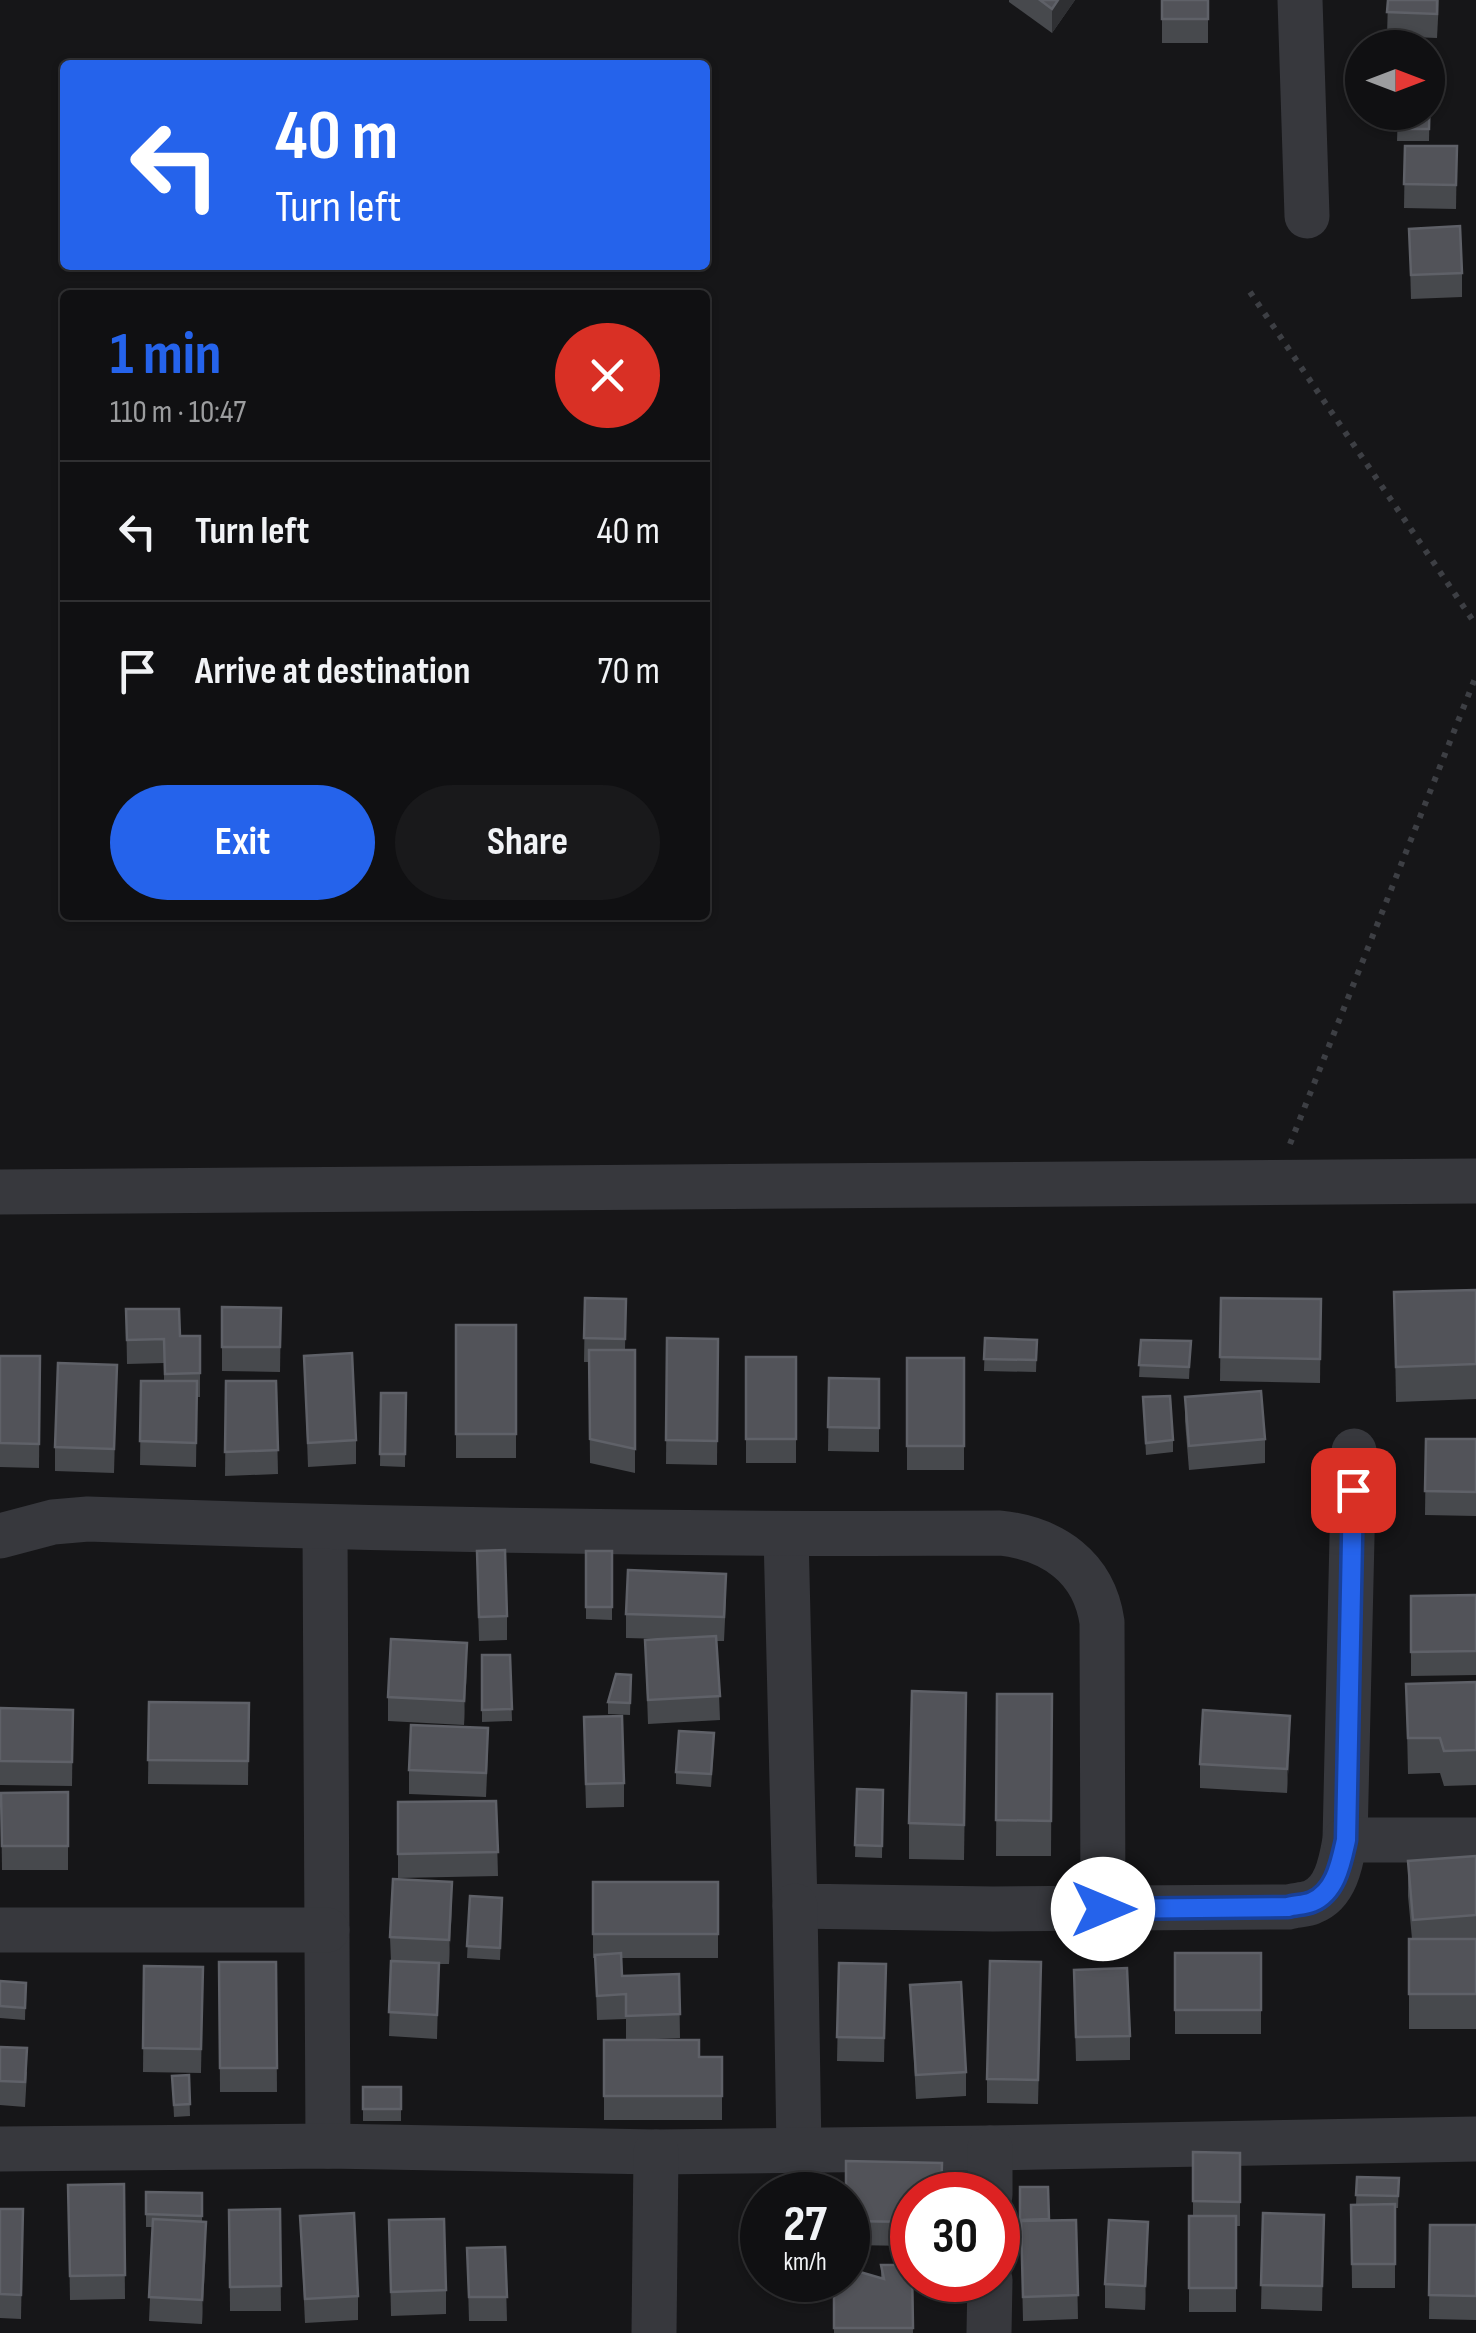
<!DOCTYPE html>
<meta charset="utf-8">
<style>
body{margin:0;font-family:"Sofia Sans Condensed",sans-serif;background:#19191b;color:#f1f3f6;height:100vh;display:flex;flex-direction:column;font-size:38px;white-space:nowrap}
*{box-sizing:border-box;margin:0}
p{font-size:32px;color:#9c9d9f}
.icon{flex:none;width:55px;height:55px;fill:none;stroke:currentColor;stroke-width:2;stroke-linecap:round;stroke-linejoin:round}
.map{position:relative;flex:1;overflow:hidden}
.drawer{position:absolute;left:60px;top:290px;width:650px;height:630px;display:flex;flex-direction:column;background:#101012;border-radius:10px;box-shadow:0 2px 8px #0004,0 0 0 2px #303032}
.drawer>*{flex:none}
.top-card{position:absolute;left:60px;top:60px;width:650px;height:210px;border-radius:10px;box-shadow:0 2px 8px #0004,0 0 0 2px #303032;background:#2563eb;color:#fff;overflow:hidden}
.needle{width:65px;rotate:90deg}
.tools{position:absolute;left:1345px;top:30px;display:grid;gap:20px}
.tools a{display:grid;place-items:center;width:100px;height:100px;border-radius:50%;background:#101012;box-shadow:0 2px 8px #0004,0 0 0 2px #303032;font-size:50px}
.speed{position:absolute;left:740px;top:2172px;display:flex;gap:20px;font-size:50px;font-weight:700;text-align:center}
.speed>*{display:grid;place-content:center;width:130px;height:130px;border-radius:50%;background:#101012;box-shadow:0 2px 8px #0004,0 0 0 2px #303032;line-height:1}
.speed small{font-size:25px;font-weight:400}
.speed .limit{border:15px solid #d22;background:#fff;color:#111}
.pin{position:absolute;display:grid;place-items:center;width:85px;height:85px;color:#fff;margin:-42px;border-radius:20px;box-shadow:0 5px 15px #0006}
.me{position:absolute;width:110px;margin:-55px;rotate:90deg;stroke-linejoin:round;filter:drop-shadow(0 0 8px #0008)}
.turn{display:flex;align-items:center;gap:35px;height:210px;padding:0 50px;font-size:45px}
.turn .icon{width:130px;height:130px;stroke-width:2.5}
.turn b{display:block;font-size:70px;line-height:85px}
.round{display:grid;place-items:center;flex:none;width:105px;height:105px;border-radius:52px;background:#19191b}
.head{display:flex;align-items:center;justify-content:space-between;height:170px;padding:0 50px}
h1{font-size:60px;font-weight:700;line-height:75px;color:#2563eb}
.action{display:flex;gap:20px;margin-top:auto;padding:20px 50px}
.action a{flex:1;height:115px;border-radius:60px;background:#2563eb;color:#fff;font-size:40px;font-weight:700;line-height:115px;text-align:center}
.action a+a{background:#19191b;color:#f1f3f6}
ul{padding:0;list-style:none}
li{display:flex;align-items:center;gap:30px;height:140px;padding:0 50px;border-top:2px solid #303032}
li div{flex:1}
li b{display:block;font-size:38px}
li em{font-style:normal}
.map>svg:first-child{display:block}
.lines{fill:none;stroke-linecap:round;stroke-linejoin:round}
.path{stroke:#3d3f44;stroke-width:6;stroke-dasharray:5 8;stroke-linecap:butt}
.street{stroke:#37383d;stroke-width:45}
.wall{fill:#47494d}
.shaded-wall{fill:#2f3033}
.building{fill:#525359;stroke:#5f6168;stroke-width:2.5}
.route-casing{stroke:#184099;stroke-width:25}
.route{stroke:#2563eb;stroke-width:18}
</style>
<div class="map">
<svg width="1476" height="2333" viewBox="0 0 1476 2333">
<rect width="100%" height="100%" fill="#161618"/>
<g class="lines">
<g class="path">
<path d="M1250,292l226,333"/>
<path d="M1290,1144l186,-468"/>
</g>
<g class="street">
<path d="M1300,0l7,216"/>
<path d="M0,1192l1476,-11"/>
<path d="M325,1528l3,618"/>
<path d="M786,1534l9,372 198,3 295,-2c7,-2 17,-2 24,-5 24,-9 29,-40 33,-62l9,-389"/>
<path d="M0,1536l53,-14 35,-3c304,11 608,16 912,14 53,6 94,34 102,89l1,287"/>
<path d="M1345,1840h131"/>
<path d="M795,1906l4,244"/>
<path d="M0,1930h327"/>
<path d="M0,2149l328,-3 328,6 334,-4 486,-9"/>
<path d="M990,2195v-47"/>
<path d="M654,2333l2,-181"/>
<path d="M989,2333l1,-53"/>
</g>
</g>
<g class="wall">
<path d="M1009,0h66l-23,33 -43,-31z"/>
<rect x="1162" y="0" width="46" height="43"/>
<path d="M1388,0h51l-2,38 -50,-2z"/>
<path d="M1430,90l-1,51h-32l1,-29z"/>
<path d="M1405,146h52l-1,63 -52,-1z"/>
<path d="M1409,229l53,44v24l-51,2z"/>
<path d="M1476,1290v109l-80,3 -2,-110z"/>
<path d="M585,1298l41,1 -1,51h10v123l-45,-10 -1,-101h-5z"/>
<path d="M1221,1298l100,1 -1,84 -100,-2z"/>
<path d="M222,1307l59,1 -1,64 -58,-1z"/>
<path d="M126,1309l54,27h20v61h-3l-1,70 -56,-2 1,-84h23v-18l-37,1z"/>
<rect x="456" y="1325" width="60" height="133"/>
<path d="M667,1338l51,1 -1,126 -51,-1z"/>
<path d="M985,1338l52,2 -1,32 -52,-1z"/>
<path d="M1141,1340l50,1 -2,38 -50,-2z"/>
<path d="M0,1356h40l-1,112 -39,-1z"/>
<path d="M304,1356l52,84v24l-48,3z"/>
<rect x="746" y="1357" width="50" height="106"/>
<rect x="907" y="1358" width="57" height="112"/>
<path d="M117,1365l-3,108 -59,-2v-24z"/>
<path d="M829,1378l50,1v73l-51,-1z"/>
<path d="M226,1381h50l2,93 -53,2z"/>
<path d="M381,1393h25l-1,74 -25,-1z"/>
<path d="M1143,1397l30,43v12l-27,3z"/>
<path d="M1185,1397l80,42v24l-76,7 -4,-49z"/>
<path d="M1426,1439h50v77l-51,-1z"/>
<path d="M586,1551h26v69l-26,-1z"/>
<path d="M477,1575l30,41v24l-28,1z"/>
<path d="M1476,1595v80l-65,1v-80z"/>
<path d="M726,1598l-2,43h-7l3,79 -72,4 -3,-84 19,-1 -38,-1v-24z"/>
<path d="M482,1655h28l2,66 -30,1z"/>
<path d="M467,1667l-3,58 -76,-4v-24z"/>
<path d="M631,1675l-1,40 -22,-1v-12z"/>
<path d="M1476,1682v103l-32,1 -4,-13 -32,1 -2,-90z"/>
<path d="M997,1694h55l-1,162h-55z"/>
<path d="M149,1702l100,1 -1,82 -100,-1z"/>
<path d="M0,1708l73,2 -1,76 -72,-1z"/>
<path d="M966,1728l-2,132 -55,-1v-36z"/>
<path d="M1290,1740l-3,53 -87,-5v-24z"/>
<path d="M584,1741l40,42v24l-38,1z"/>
<path d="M714,1746l-3,41 -35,-3v-12z"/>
<path d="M488,1752l-2,45 -77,-3v-24z"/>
<path d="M857,1789l26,1 -1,68 -27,-1z"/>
<path d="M68,1792v78h-66l-1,-77z"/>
<path d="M496,1801l2,75 -100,2v-76z"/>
<path d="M1476,1856v173h-67v-90h3l-4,-43v-35z"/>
<path d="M593,1882h125v76h-97l1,18 57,-2 1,64 -50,2 69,17h23v63h-118v-80h22v-21l-29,1 -2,-62h-2z"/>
<path d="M470,1896l32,14 -2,50 -33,-2z"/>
<path d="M452,1906l-3,58h-10l-2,75 -48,-3 2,-74 -1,-25z"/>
<rect x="1175" y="1953" width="86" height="81"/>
<path d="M219,1962h57l1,130h-57z"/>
<path d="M839,1963l47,1 -2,98 -47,-1z"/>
<path d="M144,1966l59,1 -2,106 -58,-1z"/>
<path d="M0,1981l26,2 -1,37 -25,-2z"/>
<path d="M910,1985l56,87v24l-50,3z"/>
<path d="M1041,1986l-3,118 -51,-1v-24z"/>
<path d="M1074,1994l56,42v24l-54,1z"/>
<path d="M0,2047l27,25 -2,35 -25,-2z"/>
<path d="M189,2075l1,41 -16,1 -2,-41z"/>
<rect x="363" y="2087" width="38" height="34"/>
<path d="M1193,2152l47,1v73h-4v86h-47v-96h4z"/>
<path d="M1357,2177l42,1 -1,30h-3v80h-43l-1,-83h5z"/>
<path d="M124,2184l1,115 -55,1 -2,-115z"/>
<path d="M1020,2187l29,33h27l2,99 -55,2z"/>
<path d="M146,2192l56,1v28l4,25 -4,78 -53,-3 4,-94h-7z"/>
<path d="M848,2195h64v51l-64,-1z"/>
<path d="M0,2209h23l-2,110 -21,-1z"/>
<path d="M280,2209l1,102h-51l-1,-101z"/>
<path d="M1263,2213l61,2 -2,96 -61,-2z"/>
<path d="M300,2216l58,80v24l-53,3z"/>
<path d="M389,2220l57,70v24l-55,2z"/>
<path d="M1430,2225h46v95l-47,-1z"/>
<path d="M1148,2246l-3,64 -40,-2v-24z"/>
<path d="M505,2247l2,74h-38l-2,-73z"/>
<path d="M881,2265h31l1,68h-79v-50h17l30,-5z"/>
</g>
<g class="shaded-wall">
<path d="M1058,0h17l-23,33v-24z"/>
<path d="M467,1643v24l-3,58v-24z"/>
<path d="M1290,1716v24l-3,53v-24z"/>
<path d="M452,1882v24l-3,58v-24z"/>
<path d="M206,2222v24l-4,78v-24z"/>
<path d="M1148,2222v24l-3,64v-24z"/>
</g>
<g class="building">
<path d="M1040,0h18l-6,9z"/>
<rect x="1162" y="0" width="46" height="19"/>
<path d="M1388,0h49v14l-50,-2z"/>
<path d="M1428,90h2l-1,39h-32l1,-17h30z"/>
<path d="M1405,146h52l-1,39 -52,-1z"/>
<path d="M1460,226l2,47 -51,2 -2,-46z"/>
<path d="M1476,1290v74l-80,3 -2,-75z"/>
<path d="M585,1298l41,1 -1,40 -41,-1z"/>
<path d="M1221,1298l100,1 -1,60 -100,-2z"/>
<path d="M222,1307l59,1 -1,39h-58z"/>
<path d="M126,1309h53l1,27h20v37l-35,1 -1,-35 -37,1z"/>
<rect x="456" y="1325" width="60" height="109"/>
<path d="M667,1338l51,1 -1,102 -51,-1z"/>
<path d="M985,1338l52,2 -1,20 -52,-1z"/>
<path d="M1141,1340l50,1 -2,26 -50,-2z"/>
<path d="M589,1350h46v99l-45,-10z"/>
<path d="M352,1353l4,87 -48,3 -4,-87z"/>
<path d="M0,1356h40l-1,88 -39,-1z"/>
<rect x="746" y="1357" width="50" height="82"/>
<rect x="907" y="1358" width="57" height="88"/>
<path d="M58,1363l59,2 -3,84 -59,-2z"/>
<path d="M829,1378l50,1v49l-51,-1z"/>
<path d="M141,1381h56l-1,62 -56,-2z"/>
<path d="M226,1381h50l2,69 -53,2z"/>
<path d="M1261,1391l4,48 -76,7 -4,-49z"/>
<path d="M381,1393h25l-1,61h-25z"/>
<path d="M1170,1396l3,44 -27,3 -3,-46z"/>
<path d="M1426,1439h50v53l-51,-1z"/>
<path d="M505,1550l2,66 -28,1 -2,-66z"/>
<rect x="586" y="1551" width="26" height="56"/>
<path d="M628,1570l98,4 -2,43 -98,-3z"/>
<path d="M1476,1595v56l-65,1v-56z"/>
<path d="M716,1636l4,60 -72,4 -3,-60z"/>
<path d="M391,1639l76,4 -3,58 -76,-4z"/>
<path d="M482,1655h28l2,54 -30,1z"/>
<path d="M616,1674l15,1 -1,28 -22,-1z"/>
<path d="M1476,1682v68l-32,1 -4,-13h-32l-2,-54z"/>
<path d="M912,1691l54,2 -2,132 -55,-2z"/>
<path d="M997,1694h55l-1,127 -55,-1z"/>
<path d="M149,1702l100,1 -1,58 -100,-1z"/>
<path d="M0,1708l73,2 -1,52 -72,-1z"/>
<path d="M1203,1710l87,6 -3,53 -87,-5z"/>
<path d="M622,1716l2,67 -38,1 -2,-67z"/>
<path d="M411,1725l77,3 -2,45 -77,-3z"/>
<path d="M679,1731l35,2 -3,41 -35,-2z"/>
<path d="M857,1789l26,1 -1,56 -27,-1z"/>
<path d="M68,1792v54h-66l-1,-53z"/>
<path d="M496,1801l2,51 -100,2v-52z"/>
<path d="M1476,1856v59l-63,5 -5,-59z"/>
<path d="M393,1879l59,3 -3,58 -59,-3z"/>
<rect x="593" y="1882" width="125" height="52"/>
<path d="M470,1896l32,2 -2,50 -33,-2z"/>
<rect x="1409" y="1939" width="67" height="55"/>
<path d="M621,1953l1,23 57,-2 1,40 -54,2v-22l-29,2 -2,-41z"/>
<rect x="1175" y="1953" width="86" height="57"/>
<path d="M391,1961l48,2 -2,52 -48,-3z"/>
<path d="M990,1961l51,1 -3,118 -51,-1z"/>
<path d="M219,1962h57l1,106h-57z"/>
<path d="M839,1963l47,1 -2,74 -47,-1z"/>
<path d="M144,1966l59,1 -2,82 -58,-1z"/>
<path d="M1127,1968l3,68 -54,1 -2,-67z"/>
<path d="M0,1981l26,2 -1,25 -25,-2z"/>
<path d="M961,1982l5,90 -50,3 -6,-90z"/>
<path d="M604,2040h95v17h23v39h-118z"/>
<path d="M0,2047l27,1 -2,34 -25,-1z"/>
<path d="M189,2075l1,29 -16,1 -2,-29z"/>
<rect x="363" y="2087" width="38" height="22"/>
<path d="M1193,2152l47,1v49l-47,-1z"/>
<path d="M846,2161l96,2 -1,32h-29v27l-64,-1v-26h-2z"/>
<path d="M1357,2177l42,1 -1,18 -42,-1z"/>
<path d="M124,2184l1,91 -55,1 -2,-91z"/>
<path d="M1020,2187h28l1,32 -29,1z"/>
<path d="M146,2192l56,1v23l-56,-2z"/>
<path d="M1395,2204v60h-43l-1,-59z"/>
<path d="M0,2209h23l-2,86 -21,-1z"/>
<path d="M280,2209l1,77 -51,1 -1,-77z"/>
<path d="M354,2213l4,83 -53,3 -5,-83z"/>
<path d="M1263,2213l61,2 -2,71 -61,-1z"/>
<rect x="1189" y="2216" width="47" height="72"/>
<path d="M153,2219l53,3 -4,78 -53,-3z"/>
<path d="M444,2219l2,71 -55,2 -2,-72z"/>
<path d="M1076,2220l2,75 -55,2 -2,-76z"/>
<path d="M1109,2220l39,2 -3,64 -40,-2z"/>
<path d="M1430,2225h46v71l-47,-1z"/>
<path d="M505,2247l2,50h-38l-2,-49z"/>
<path d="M881,2265h31l1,63h-79v-45h17l9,-11 24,7z"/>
</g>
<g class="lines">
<defs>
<path id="route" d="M1103,1909l185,-2c7,-2 17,-2 24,-5 24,-10 29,-40 34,-62l7,-350"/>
</defs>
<use href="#route" class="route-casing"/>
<use href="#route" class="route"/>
</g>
</svg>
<div class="tools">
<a><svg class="needle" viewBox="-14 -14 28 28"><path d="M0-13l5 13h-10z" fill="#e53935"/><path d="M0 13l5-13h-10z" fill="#9c9d9f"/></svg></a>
</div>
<div class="speed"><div>27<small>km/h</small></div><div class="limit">30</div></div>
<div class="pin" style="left:1353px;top:1490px;background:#d93025"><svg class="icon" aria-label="arrive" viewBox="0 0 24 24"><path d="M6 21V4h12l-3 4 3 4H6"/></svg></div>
<svg class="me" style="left:1103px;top:1909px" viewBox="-20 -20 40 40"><circle r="19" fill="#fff"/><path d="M0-13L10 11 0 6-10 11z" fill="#2563eb"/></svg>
<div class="top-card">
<div class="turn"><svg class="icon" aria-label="left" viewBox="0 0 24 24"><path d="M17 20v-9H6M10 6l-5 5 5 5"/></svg><div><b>40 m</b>Turn left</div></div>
</div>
<section class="drawer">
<div class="head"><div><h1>1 min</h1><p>110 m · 10:47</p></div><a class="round" style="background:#d93025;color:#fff"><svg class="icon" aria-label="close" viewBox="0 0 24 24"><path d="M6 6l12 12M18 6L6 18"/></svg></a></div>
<ul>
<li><svg class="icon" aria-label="left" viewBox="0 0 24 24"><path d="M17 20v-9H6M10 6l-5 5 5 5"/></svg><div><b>Turn left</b></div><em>40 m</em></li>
<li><svg class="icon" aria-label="arrive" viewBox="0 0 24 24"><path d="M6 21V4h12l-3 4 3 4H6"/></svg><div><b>Arrive at destination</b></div><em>70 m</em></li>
</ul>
<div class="action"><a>Exit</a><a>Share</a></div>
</section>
</div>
